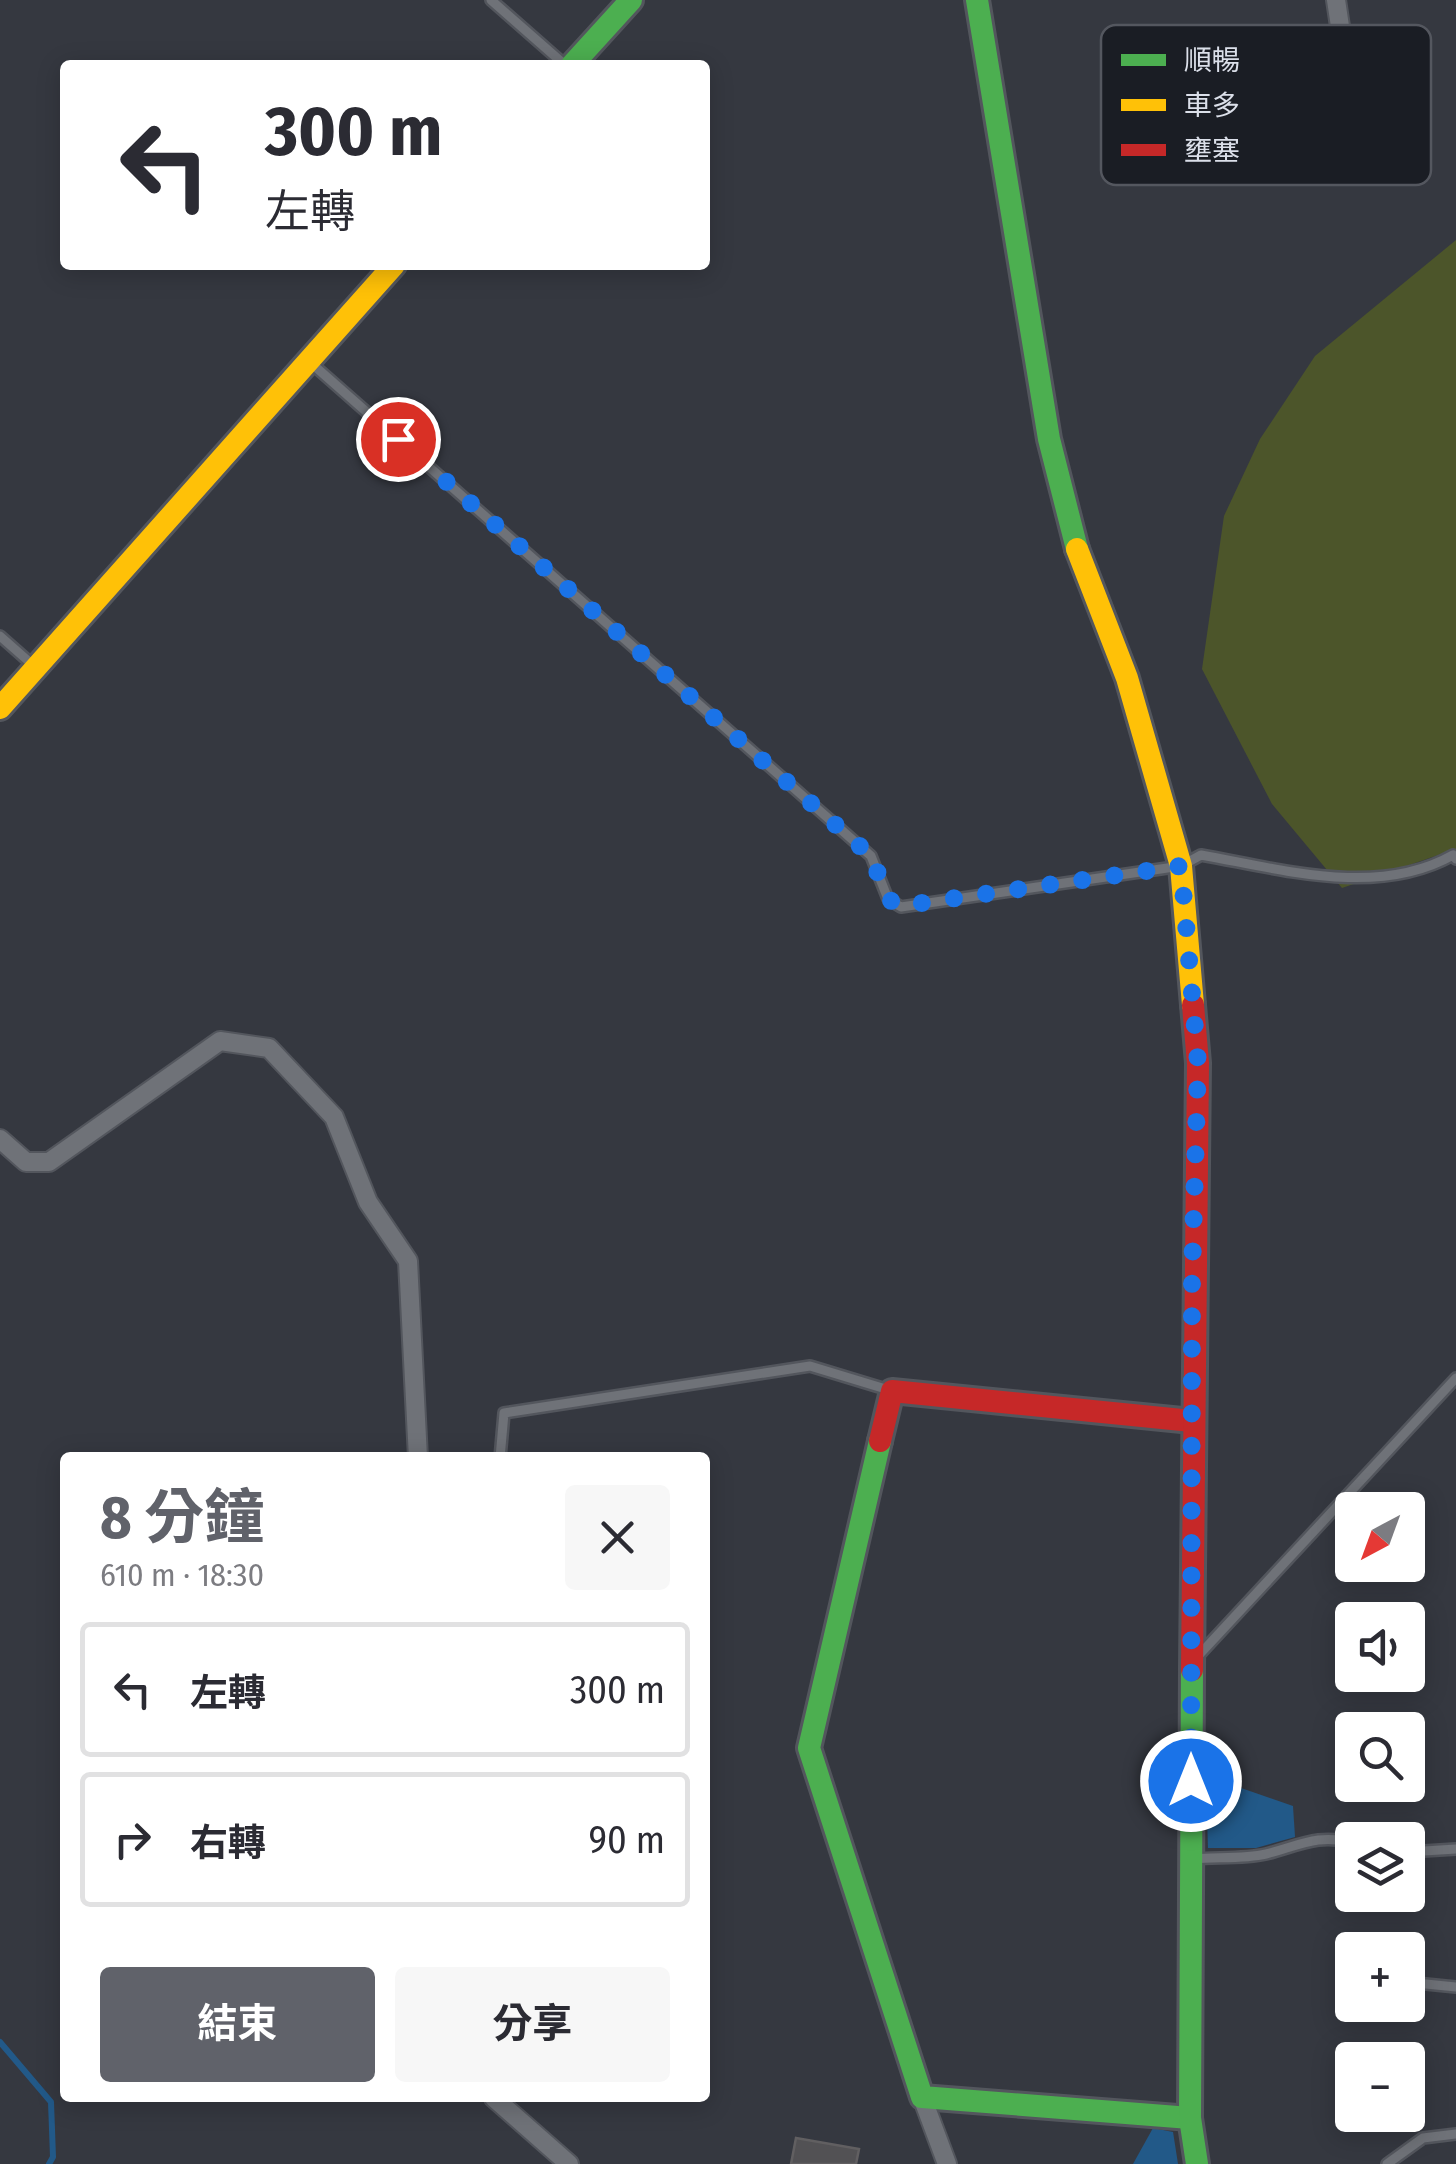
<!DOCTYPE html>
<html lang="zh-TW">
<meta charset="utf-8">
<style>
body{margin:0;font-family:"Fira Sans Condensed","Noto Sans TC",sans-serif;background:#f7f7f7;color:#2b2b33;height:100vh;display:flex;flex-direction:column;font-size:38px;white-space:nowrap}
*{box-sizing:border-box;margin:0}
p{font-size:32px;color:#7c7c81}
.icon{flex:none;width:55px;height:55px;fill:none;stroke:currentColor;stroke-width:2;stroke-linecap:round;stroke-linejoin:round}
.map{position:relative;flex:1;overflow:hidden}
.panel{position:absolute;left:60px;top:1452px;width:650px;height:650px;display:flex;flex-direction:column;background:#fff;border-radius:10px;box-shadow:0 5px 25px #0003}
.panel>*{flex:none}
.banner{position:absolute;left:60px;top:60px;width:650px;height:210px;border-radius:10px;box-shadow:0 5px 25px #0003;background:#fff;color:#2b2b33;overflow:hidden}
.needle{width:65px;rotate:221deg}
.buttons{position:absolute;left:1335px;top:1492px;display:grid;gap:20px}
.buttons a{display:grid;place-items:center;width:90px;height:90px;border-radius:10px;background:#fff;box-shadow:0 5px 25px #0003;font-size:50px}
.pin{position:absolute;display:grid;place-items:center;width:85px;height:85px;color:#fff;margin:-42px;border:5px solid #fff;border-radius:50%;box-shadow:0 2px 10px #0007}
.me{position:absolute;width:110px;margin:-55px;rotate:0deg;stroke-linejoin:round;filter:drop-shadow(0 0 8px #0008)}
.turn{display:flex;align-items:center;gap:35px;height:210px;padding:0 40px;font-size:45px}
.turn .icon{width:130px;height:130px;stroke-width:2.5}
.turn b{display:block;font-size:70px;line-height:85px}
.round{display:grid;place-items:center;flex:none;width:105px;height:105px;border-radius:10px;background:#f7f7f7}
.head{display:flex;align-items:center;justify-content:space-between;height:170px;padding:0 40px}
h1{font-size:60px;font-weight:700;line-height:75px;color:#60626a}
.cta{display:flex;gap:20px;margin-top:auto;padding:20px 40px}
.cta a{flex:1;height:115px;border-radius:10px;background:#60626a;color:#fff;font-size:40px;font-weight:700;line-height:115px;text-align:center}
.cta a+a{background:#f7f7f7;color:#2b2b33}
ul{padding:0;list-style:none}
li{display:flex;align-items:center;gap:30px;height:135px;margin:0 20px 15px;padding:0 20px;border:5px solid #e1e1e2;border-radius:10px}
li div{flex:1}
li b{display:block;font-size:38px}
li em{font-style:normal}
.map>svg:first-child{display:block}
.green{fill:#4c552a}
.water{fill:#225988}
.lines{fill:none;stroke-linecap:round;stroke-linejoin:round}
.stream{stroke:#225988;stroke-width:6}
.building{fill:#525154;stroke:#615f61;stroke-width:2.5}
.lane-casing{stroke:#53565d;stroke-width:14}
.street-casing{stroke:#53565d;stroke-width:22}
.fast-casing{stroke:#53565d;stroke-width:28}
.slow-casing{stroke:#53565d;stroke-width:28}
.jam-casing{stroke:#53565d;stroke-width:28}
.lane{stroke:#6f7278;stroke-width:9}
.street{stroke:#6f7278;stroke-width:18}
.fast{stroke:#4caf50;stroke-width:22}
.slow{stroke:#ffc107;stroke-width:22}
.jam{stroke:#c62828;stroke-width:22}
.route{stroke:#1a73e8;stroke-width:18;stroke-dasharray:0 32.4}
.key{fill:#1a1d24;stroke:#54575f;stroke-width:2.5}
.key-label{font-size:28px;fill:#dbdfe9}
</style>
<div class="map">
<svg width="1456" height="2164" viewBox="0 0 1456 2164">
<rect width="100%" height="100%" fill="#353840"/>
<path class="green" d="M1456,240v609l-114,39 -70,-84 -70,-135 22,-153 36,-77 55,-83z"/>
<g class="water">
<path d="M1221,1781l72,25 2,31 -39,11h-48l-2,-63z"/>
<path d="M1153,2128l20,4 5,32h-45z"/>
</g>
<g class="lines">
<path class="stream" d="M0,2042l51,60 2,55 -4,7"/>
</g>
<path class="building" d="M796,2138l63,11 -3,15h-65z"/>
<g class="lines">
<defs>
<g id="lane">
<path d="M491,0l74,65"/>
<path d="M311,363l560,493 17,43 13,8 280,-41 20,-11c80,14 176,43 252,0l3,4"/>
<path d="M0,636l34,30"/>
<path d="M500,1458l4,-45 306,-47 79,24"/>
<path d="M1199,1655l257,-277"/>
<path d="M1408,1852l48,-3"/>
<path d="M1194,1859c23,-2 50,0 72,-5 32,-8 53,-21 86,-11"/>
<path d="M1416,1983l40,4"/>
<path d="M1387,2164l36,-26 33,-4"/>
</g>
<g id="street">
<path d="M1336,0l5,33 12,30"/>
<path d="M0,1139l26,23h23l171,-121 49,7 65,69 34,85 40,59 10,197"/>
<path d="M922,2097l25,67"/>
<path d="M494,2098l75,66"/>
</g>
<g id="fast">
<path d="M977,0l72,439 28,110"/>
<path d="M572,65l59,-65"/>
<path d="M880,1441l-71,307 113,349 268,21"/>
<path d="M1192,1670l-2,448 7,46"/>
</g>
<g id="slow">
<path d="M1077,549l50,129 54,188 12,139"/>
<path d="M0,708l394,-443"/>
</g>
<g id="jam">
<path d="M880,1441l12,-50 300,30"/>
<path d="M1192,1670l6,-607 -5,-58"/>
</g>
</defs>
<use href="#lane" class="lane-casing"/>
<use href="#street" class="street-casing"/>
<use href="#fast" class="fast-casing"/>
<use href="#slow" class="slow-casing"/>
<use href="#jam" class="jam-casing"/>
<use href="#lane" class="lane"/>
<use href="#street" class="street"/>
<use href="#fast" class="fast"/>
<use href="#slow" class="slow"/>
<use href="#jam" class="jam"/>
</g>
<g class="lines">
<path class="route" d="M398,439l473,417 17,43 12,7 281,-40 17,197 -6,214 -1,504"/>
</g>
<rect x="1101" y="25" width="330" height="160" rx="15" class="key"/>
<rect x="1121" y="54" width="45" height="12" fill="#4caf50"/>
<rect x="1121" y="99" width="45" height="12" fill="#ffc107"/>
<rect x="1121" y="144" width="45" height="12" fill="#c62828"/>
<g class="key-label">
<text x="1184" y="70">順暢</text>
<text x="1184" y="115">車多</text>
<text x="1184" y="160">壅塞</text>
</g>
</svg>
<div class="buttons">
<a><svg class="needle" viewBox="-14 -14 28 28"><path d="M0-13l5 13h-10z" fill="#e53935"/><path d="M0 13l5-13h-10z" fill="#7c7c81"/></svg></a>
<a><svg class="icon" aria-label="sound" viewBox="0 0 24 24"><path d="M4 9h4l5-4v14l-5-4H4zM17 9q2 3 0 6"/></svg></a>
<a><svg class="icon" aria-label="search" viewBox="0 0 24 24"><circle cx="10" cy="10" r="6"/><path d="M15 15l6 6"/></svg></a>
<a><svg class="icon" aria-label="layers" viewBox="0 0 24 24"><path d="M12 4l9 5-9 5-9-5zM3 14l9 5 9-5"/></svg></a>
<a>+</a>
<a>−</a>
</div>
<div class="pin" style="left:398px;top:439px;background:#d93025"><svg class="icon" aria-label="arrive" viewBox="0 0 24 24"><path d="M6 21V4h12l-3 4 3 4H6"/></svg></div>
<svg class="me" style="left:1191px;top:1781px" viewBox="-20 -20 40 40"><circle r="17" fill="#1a73e8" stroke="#fff" stroke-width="3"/><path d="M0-11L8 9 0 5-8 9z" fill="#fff"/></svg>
<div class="banner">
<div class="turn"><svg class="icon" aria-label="left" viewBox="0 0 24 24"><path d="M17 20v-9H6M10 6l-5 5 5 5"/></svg><div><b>300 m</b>左轉</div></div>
</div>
<section class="panel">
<div class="head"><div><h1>8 分鐘</h1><p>610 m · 18:30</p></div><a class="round"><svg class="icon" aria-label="close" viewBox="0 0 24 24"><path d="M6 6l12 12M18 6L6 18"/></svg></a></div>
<ul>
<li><svg class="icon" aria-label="left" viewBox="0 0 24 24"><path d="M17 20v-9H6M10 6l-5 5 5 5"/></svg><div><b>左轉</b></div><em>300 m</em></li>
<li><svg class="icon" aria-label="right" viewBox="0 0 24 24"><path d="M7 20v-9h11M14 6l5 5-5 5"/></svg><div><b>右轉</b></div><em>90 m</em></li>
</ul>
<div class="cta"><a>結束</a><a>分享</a></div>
</section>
</div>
